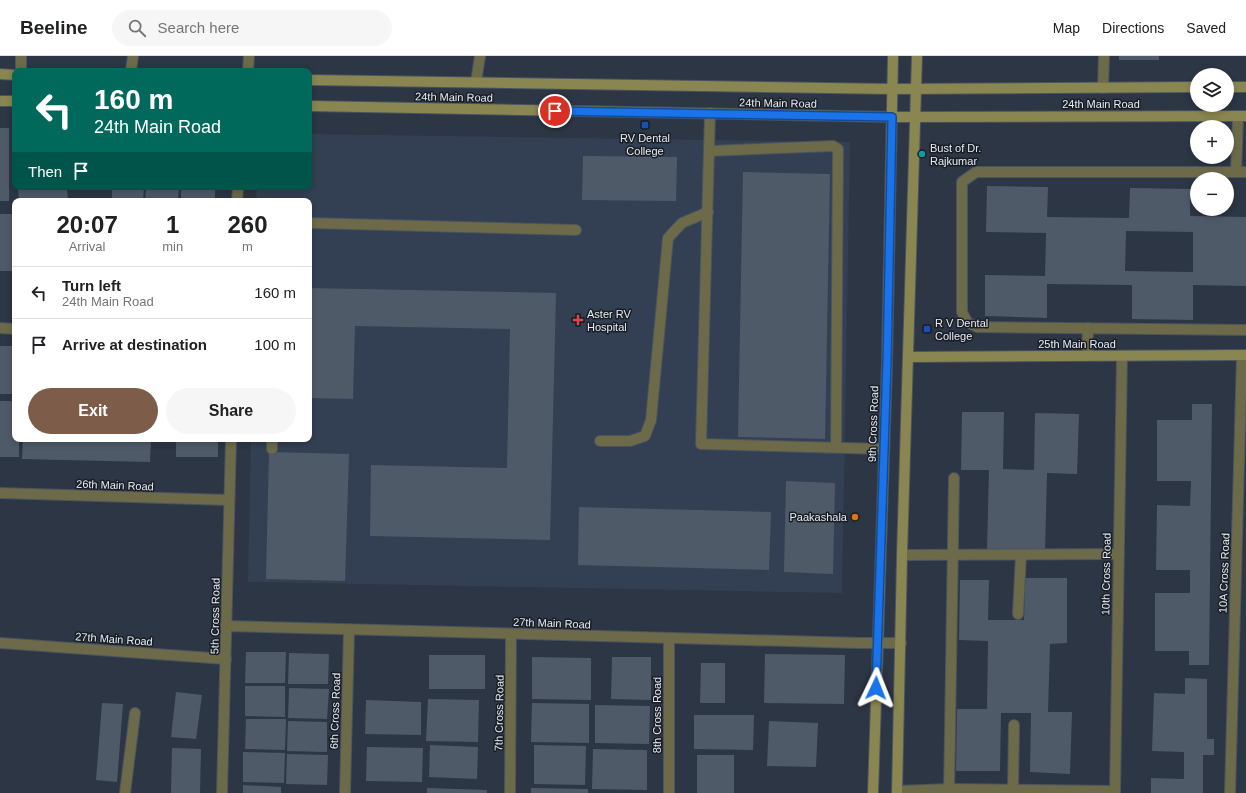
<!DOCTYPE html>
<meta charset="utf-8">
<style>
body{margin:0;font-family:Helvetica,sans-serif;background:#f6f6f6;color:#202124;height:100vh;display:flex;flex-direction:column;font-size:15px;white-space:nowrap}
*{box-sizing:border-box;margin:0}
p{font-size:13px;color:#757577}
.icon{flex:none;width:22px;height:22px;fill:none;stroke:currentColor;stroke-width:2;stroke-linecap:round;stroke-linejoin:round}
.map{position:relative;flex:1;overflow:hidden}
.side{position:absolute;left:12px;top:142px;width:300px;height:244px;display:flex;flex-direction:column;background:#fff;border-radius:8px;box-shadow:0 2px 6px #0003}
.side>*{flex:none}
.top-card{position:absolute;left:12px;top:12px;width:300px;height:122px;border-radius:8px;box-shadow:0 2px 6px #0003;background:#00695c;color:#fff;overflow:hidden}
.tools{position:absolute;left:1190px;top:12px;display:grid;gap:8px}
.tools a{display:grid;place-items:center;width:44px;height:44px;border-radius:50%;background:#fff;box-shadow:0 2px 6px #0003;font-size:20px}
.pin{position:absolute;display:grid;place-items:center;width:34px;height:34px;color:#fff;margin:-17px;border:2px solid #fff;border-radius:50%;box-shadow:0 1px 4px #0007}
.me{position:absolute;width:44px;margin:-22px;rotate:2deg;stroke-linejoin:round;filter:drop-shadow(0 0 3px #0008)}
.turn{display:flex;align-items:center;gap:14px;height:84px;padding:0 16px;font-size:18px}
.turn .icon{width:52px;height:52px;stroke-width:2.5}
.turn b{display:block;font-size:28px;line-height:34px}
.then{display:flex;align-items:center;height:38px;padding:0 16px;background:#0003;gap:8px;font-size:15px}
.eta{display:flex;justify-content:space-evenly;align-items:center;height:68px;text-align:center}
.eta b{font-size:24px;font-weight:700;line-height:28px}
.cta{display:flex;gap:8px;margin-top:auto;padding:8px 16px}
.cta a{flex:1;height:46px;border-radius:24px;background:#7d5c49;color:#fff;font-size:16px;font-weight:700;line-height:46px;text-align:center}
.cta a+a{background:#f6f6f6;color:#202124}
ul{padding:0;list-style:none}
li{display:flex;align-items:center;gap:12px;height:52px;padding:0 16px;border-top:1px solid #e0e0e0}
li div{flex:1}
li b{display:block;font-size:15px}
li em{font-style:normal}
header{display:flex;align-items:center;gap:24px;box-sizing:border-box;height:56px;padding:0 20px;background:#fff;border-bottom:1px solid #e0e0e0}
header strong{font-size:19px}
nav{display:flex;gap:22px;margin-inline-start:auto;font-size:14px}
.search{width:280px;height:36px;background:#f6f6f6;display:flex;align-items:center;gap:10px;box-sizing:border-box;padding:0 14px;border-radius:22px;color:#757577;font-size:15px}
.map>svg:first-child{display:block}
.built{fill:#334053}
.building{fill:#4f5a69;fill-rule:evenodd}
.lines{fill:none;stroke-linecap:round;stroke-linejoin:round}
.lane-casing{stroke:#4a5360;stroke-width:12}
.street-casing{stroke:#4a5360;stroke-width:12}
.secondary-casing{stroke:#4a5360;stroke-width:12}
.lane{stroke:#6c6a49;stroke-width:10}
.street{stroke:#6c6a49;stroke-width:10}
.secondary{stroke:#8a8651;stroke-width:10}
.route-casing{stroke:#114b97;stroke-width:10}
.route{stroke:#1a73e8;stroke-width:7}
.transit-dot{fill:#1a4fb4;stroke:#191d24;stroke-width:1.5}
.culture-dot{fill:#0f9aa8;stroke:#191d24;stroke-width:1.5}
.health-dot{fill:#e0444e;stroke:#191d24;stroke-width:1.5}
.food-dot{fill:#e8710a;stroke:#191d24;stroke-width:1.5}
.labels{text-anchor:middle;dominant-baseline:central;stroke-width:3;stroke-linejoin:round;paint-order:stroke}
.street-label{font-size:11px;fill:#e6ecf5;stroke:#191d24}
.poi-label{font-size:11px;fill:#e6ecf5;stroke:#191d24;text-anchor:start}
</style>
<header>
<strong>Beeline</strong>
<div class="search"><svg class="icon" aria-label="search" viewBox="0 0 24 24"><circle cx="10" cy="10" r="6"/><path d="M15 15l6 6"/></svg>Search here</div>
<nav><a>Map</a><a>Directions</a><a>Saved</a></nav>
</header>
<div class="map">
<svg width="1246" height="737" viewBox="0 0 1246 737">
<rect width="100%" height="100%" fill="#2c3644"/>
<path class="built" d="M309,78l541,8 -8,451 -594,-11 3,-143h58v-238h-53l1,-14h52z"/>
<g class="building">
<rect x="1119" y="0" width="40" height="4"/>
<rect x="0" y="72" width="9" height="73"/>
<path d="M583,100l94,1 -1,44 -94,-1z"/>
<path d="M743,116l87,2 -5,265 -87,-2z"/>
<path d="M987,130l61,1 -1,30 82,1 1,-30 60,1v27l56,1v69l-53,-1v35l-61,-1v-34l-85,-1v34l-62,-2v-41l60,1 1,-43 -60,-1zM1126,175l67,1v40l-68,-1z"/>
<path d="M18,131h49l1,14h-49z"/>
<path d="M112,131h32l-1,14h-31z"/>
<path d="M146,131h33l-1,14h-33z"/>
<rect x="181" y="131" width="34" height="14"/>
<rect x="0" y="158" width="15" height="57"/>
<path d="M309,232l247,5 -6,247 -180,-4 1,-71 136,3 3,-139 -155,-3 -2,73 -44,-1z"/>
<rect x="0" y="290" width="15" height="48"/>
<path d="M0,345h15v38h4v18h-19z"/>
<path d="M1192,348h20l-3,261h-20v-14h-34v-58h35v-23h-34l1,-65 33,1 1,-25h-34v-61h35z"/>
<path d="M962,356h42l-1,57 31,1 1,-57 44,1 -2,60 -30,-1 -2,78 -58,-2 2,-79h-28z"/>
<path d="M23,383h128l-1,23 -128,-3z"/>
<rect x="176" y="383" width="42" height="18"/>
<path d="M269,396l80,2 -4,127 -79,-2z"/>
<path d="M786,425l49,2 -2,91 -49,-2z"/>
<path d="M579,451l192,5 -2,58 -191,-5z"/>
<path d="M1025,522h42v65l-17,1 -2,68h24l-2,62 -40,-2 1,-59h-30l-1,58h-44l1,-62h30l1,-68 -29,-1 1,-60h29l-1,40h36z"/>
<path d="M246,596h40l-1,31h-40z"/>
<path d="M289,597l40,1 -1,30h-40z"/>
<path d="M765,598l80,1 -1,49 -80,-1z"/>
<rect x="429" y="599" width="56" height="34"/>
<path d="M532,601l59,1v42l-59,-1z"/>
<path d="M612,601h39v43l-40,-1z"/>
<path d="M701,607h24v40h-25z"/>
<path d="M1185,622l22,1v60h7v16h-11v38h-52v-15l33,1v-27l-32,-1 2,-58 31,1z"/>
<path d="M245,630h40v31l-40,-1z"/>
<path d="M289,632l40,1 -2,30 -39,-1z"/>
<path d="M176,636l26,3 -6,44 -25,-2z"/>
<path d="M428,643l51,1 -1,42 -52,-1z"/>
<path d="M366,644l55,2v33l-56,-1z"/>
<path d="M102,647l21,1 -6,78 -21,-2z"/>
<path d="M532,647l57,1v39l-58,-1z"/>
<path d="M595,649l55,1 -1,38 -54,-1z"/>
<path d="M694,659h60l-1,35 -59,-1z"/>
<path d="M246,663h40l-1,31 -40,-1z"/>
<path d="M288,665l39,1v30l-40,-1z"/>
<path d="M769,665l49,2 -2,44 -49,-1z"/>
<path d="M430,689l48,2 -1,32 -48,-2z"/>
<path d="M534,689l52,1 -1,39 -51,-1z"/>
<path d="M367,691l56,1 -1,34 -56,-1z"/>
<path d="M172,692l29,1 -1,44h-29z"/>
<path d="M593,693l54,1v40l-55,-1z"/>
<path d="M243,696l42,1 -1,30 -41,-1z"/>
<path d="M287,698l41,1 -1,30 -41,-1z"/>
<rect x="697" y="699" width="37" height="38"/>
<path d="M243,729l38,2v6h-38z"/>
<path d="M427,732l60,2v3h-60z"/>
<path d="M531,732l57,1v4h-57z"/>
</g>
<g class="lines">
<defs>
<g id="lane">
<path d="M710,57l-9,331 183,5"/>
<path d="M709,95l124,-5 5,3 -2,298"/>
<path d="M309,167l267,7"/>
<path d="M600,385h30l15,-5 6,-16 17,-182 14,-15 26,-11"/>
<path d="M272,393v-10"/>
</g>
<g id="street">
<path d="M21,0v15"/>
<path d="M131,15l2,-15"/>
<path d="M248,15l1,-15"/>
<path d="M476,26l4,-26"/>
<path d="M1103,32l1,-32"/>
<path d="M1236,116l2,-56"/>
<path d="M1246,116h-270l-14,10v130l5,10 10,5 269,3"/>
<path d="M237,145l1,-14"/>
<path d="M0,272l15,1"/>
<path d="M1087,300l1,-28"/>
<path d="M0,437l229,7"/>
<path d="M902,499l217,-1"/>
<path d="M1018,558l3,-59"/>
<path d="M226,570l634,17h41"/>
<path d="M669,582v155"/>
<path d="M0,587l226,16"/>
<path d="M1013,734l1,-65"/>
<path d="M897,735l52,-2 166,2"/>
<path d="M125,737l10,-80"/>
<path d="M222,737l9,-354"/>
<path d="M345,737l4,-163"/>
<path d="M510,737l1,-159"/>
<path d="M949,737l5,-315"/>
<path d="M1115,737l7,-437"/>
<path d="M1230,737l12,-438"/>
</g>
<g id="secondary">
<path d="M0,18l15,1"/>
<path d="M309,24l583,9 305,-2"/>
<path d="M1227,31h19"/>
<path d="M0,45h15"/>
<path d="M309,50l583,11 354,-1"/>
<path d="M909,301l337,-2"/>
<path d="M873,737l14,-430 6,-307"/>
<path d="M897,737l5,-238 15,-499"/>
</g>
</defs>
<use href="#lane" class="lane-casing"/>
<use href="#street" class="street-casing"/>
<use href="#secondary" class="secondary-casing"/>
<use href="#lane" class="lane"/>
<use href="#street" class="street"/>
<use href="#secondary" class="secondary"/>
</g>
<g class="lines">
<defs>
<path id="route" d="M555,55l337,6 -5,245 -11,326"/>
</defs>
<use href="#route" class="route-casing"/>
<use href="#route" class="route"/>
</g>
<g class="transit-dot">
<rect x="641" y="65" width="8" height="8" rx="2"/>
<rect x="923" y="269" width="8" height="8" rx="2"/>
</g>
<circle class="culture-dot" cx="922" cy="98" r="4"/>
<path class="health-dot" d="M576 258h4v4h4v4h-4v4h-4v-4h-4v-4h4z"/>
<circle class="food-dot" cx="855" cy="461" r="4"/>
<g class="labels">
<g class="street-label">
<text transform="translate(454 41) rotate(1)">24th Main Road</text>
<text transform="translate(778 47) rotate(1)">24th Main Road</text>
<text x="1101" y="48">24th Main Road</text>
<text x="1077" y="288">25th Main Road</text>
<text transform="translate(873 368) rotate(-88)">9th Cross Road</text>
<text transform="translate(115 429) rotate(2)">26th Main Road</text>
<text transform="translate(1224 517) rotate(-88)">10A Cross Road</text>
<text transform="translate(1106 518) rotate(-89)">10th Cross Road</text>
<text transform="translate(215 560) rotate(-89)">5th Cross Road</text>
<text transform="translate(552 567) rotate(2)">27th Main Road</text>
<text transform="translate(114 583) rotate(4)">27th Main Road</text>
<text transform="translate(335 655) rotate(-88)">6th Cross Road</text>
<text transform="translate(499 657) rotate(-89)">7th Cross Road</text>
<text transform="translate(657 659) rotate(-90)">8th Cross Road</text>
</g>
<g class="poi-label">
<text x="645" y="82" text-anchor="middle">RV Dental<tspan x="645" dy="13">College</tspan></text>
<text x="930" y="92">Bust of Dr.<tspan x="930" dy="13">Rajkumar</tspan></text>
<text x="587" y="258">Aster RV<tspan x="587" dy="13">Hospital</tspan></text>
<text x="935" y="267">R V Dental<tspan x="935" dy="13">College</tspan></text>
<text x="847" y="461" text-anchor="end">Paakashala</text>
</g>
</g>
</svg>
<div class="tools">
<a><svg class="icon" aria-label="layers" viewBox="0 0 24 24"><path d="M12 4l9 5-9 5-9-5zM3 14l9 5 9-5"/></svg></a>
<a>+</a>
<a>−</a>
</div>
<div class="pin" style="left:555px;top:55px;background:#d93025"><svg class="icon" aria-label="arrive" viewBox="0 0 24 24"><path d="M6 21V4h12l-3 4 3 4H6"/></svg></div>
<svg class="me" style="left:876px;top:632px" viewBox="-20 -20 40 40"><path d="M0-17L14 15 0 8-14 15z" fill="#1a73e8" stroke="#fff" stroke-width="4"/></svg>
<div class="top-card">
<div class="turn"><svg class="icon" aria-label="left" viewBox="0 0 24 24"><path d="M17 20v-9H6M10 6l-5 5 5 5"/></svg><div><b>160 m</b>24th Main Road</div></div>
<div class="then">Then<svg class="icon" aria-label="arrive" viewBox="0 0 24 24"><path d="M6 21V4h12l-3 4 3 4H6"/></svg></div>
</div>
<section class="side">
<div class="eta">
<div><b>20:07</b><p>Arrival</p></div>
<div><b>1</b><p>min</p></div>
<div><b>260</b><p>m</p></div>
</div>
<ul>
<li><svg class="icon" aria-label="left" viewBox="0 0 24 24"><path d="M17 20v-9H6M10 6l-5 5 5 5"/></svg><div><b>Turn left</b><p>24th Main Road</p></div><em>160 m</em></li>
<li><svg class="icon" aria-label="arrive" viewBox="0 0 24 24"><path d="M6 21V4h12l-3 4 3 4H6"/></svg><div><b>Arrive at destination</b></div><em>100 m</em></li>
</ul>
<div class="cta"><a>Exit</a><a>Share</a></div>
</section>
</div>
